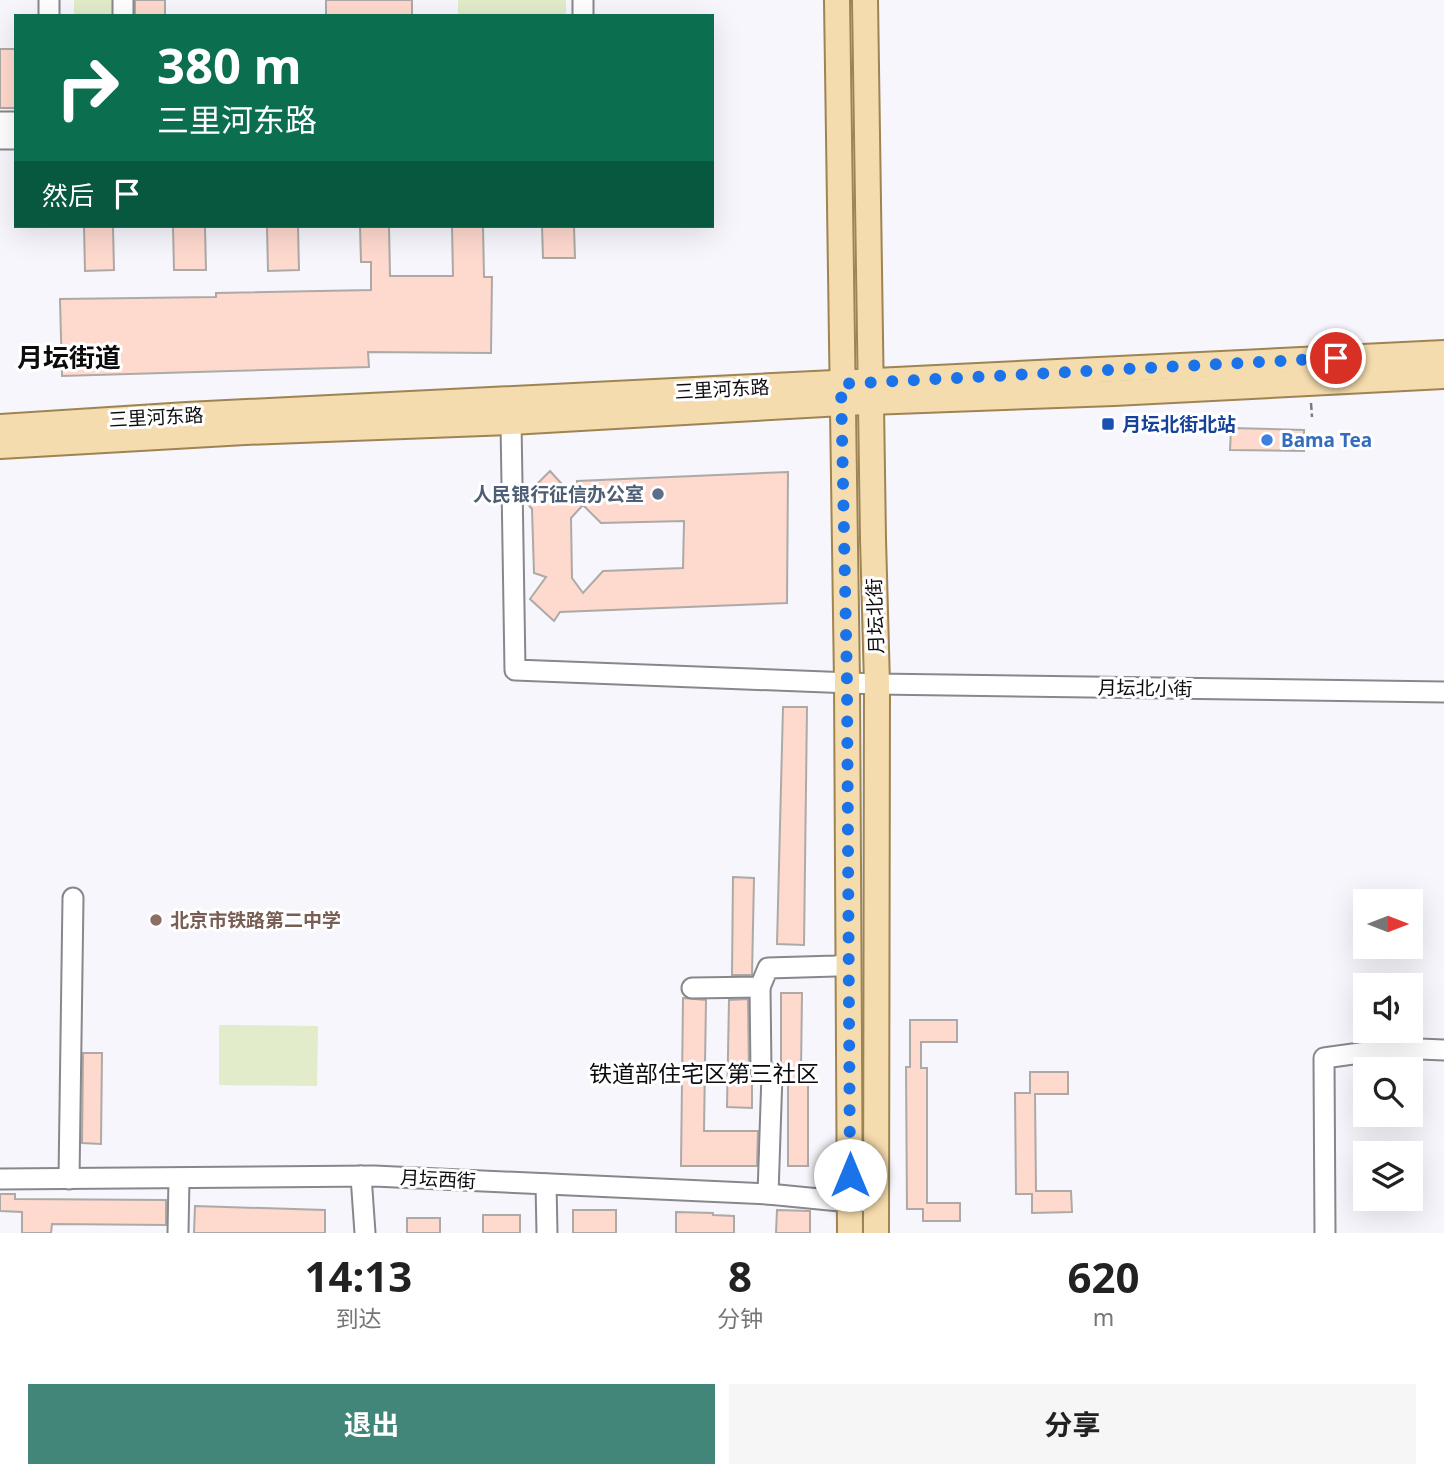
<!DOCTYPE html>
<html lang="zh">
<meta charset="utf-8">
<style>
body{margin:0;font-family:"Noto Sans","Noto Sans SC",sans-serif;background:#f6f6f6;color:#222;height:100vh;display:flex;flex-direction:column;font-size:26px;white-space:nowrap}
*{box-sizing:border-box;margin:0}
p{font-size:23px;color:#767676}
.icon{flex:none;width:38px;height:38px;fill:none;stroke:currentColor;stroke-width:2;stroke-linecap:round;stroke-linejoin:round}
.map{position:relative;height:1233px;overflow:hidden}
.sheet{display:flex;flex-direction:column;background:#fff;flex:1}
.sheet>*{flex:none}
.hud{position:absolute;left:14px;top:14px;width:700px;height:214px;border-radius:0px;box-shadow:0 7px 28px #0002;background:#0b6e4f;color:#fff;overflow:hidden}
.needle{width:46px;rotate:90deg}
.tools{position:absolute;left:1353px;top:889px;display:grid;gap:14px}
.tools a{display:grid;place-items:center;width:70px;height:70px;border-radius:0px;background:#fff;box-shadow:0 7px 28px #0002;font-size:35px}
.pin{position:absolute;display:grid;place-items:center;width:60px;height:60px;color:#fff;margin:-30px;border:4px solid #fff;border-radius:50%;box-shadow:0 2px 7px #0007}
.me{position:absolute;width:77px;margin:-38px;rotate:0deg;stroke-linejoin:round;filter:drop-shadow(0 0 5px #0008)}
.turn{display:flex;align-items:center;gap:24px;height:147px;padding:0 28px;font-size:32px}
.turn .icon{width:91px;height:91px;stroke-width:2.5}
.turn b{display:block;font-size:49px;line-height:60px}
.then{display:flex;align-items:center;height:66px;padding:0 28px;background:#0003;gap:14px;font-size:26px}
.eta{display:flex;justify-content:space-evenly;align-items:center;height:119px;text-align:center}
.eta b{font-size:42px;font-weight:700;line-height:49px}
.cta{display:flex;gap:14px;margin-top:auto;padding:14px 28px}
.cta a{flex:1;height:80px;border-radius:0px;background:#428679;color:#fff;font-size:28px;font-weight:700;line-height:80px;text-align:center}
.cta a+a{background:#f6f6f6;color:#222}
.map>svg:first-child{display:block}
.green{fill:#e2ebca}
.building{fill:#fed9ce;stroke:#aea9a7;stroke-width:2;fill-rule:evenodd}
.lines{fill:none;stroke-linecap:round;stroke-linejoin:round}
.minor-casing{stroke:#87878c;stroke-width:23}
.major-casing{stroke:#9f8453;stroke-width:28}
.path{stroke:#7b7b7f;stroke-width:2.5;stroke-dasharray:7 3.5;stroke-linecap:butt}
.minor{stroke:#fff;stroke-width:19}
.major{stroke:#f5dcae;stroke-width:24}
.route{stroke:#1a73e8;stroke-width:12;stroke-dasharray:0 21.6}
.transit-dot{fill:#1a4fb4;stroke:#fff;stroke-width:2.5}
.shop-dot{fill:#3f7fe0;stroke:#fff;stroke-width:2.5}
.service-dot{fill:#5c6f8a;stroke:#fff;stroke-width:2.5}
.education-dot{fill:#8d6e63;stroke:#fff;stroke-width:2.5}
.labels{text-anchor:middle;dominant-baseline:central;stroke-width:6;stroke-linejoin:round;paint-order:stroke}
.street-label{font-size:19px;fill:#0c0c0e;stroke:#fff}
.transit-label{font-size:19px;font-weight:bold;fill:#164399;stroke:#fff;text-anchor:start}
.shop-label{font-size:19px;font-weight:bold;fill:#366cbe;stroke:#fff;text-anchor:start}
.service-label{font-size:19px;font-weight:bold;fill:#4e5e75;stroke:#fff;text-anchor:end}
.education-label{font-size:19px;font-weight:bold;fill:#785e54;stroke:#fff;text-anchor:start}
.quarter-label{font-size:23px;fill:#0c0c0e;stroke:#fff}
.district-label{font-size:26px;font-weight:bold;fill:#0c0c0e;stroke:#fff}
</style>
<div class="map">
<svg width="1444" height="1233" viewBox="0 0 1444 1233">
<rect width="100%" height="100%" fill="#f6f6fc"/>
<g class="green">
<rect x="74" y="0" width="41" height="16"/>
<rect x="458" y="0" width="108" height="16"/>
<path d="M219,1025l99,1 -1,60 -98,-1z"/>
</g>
<g class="building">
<rect x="135" y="0" width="30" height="16"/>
<rect x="326" y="0" width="86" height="16"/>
<rect x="0" y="49" width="16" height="59"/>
<path d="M84,226h29l1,44 -29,1z"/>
<path d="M173,226h32l1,44h-32z"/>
<path d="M267,226h31l1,44 -31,1z"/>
<path d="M360,226h29l1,50h63l-1,-50h31l1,51h8l-1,76 -123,-1 1,15 -307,9 -2,-77 156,-2v-4l155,-3v-28h-10z"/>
<path d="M542,226h32l1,32h-32z"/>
<path d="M1231,428l73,2v21l-74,-1z"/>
<path d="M550,471l27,30v-20l211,-9 -1,131 -227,9 -6,9 -24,-22 16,-22 -12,-4 -2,-64 -7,-8 -1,-4zM583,505l18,18 83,-2 -1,47 -80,3 -20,22 -11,-15 -1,-60z"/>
<path d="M783,707h24l-3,238 -27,-1z"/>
<path d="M733,877l21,1 -2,97h-20z"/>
<path d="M781,993h21l-1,78h7v95h-20v-90h-4l-3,-10z"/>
<path d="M683,998l23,2 -2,131h54l-1,35h-76z"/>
<path d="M748,999l1,74 3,8v27l-25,-1 2,-107z"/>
<path d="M910,1020h47v22h-36v26h6v135h33v18h-37v-12h-16l-1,-142h4z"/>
<path d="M83,1053h19l-1,91 -19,-1z"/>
<path d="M1030,1072h38v22h-33l1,97h35l1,21 -40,1v-19h-16l-1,-101h15z"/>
<path d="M0,1194h15v5l151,1v25l-114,-1 -1,9h-29v-21l-22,-1z"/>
<path d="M195,1206l130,4v23h-131z"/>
<rect x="573" y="1210" width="43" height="23"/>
<path d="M777,1210l33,1v22h-34z"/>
<path d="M676,1212l37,1v2l21,1v17h-58z"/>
<rect x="483" y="1215" width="37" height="18"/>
<rect x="407" y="1218" width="33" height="15"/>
</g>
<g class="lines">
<defs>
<g id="minor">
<path d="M49,0v16"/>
<path d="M123,0v16"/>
<path d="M583,0v16"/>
<path d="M0,122h16"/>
<path d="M0,139h16"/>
<path d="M511,422l4,248 362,14 567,8"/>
<path d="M760,987l1,86 11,1 -4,120"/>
<path d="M692,988l68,-1 8,-19 68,-2 12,-3"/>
<path d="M361,1176l4,57"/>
<path d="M0,1179l374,-3 394,18 82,8 26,-1"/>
<path d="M69,1179l4,-281"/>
<path d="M546,1184l1,49"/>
<path d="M178,1233l1,-55"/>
<path d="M1325,1233l-1,-175 72,-10 48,2"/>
</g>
<g id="major">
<path d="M837,0l10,682 3,551"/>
<path d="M865,0l8,539 4,145 -1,549"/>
<path d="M0,427l187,-12 1257,-62"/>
<path d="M0,446l245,-14 266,-10 331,-19 272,-10 330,-17"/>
</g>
</defs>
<use href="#minor" class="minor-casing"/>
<use href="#major" class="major-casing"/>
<path class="path" d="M1311,403l1,14"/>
<use href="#minor" class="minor"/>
<use href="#major" class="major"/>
</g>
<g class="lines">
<path class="route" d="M850,1175l-3,-493 -6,-298 495,-26"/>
</g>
<rect class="transit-dot" x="1101" y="417" width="14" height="14" rx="3.5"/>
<circle class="shop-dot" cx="1267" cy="440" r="7"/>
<circle class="service-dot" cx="658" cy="494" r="7"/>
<circle class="education-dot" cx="156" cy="920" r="7"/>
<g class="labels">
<g class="street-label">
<text transform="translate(722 389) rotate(-3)">三里河东路</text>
<text transform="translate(156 417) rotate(-3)">三里河东路</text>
<text transform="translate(875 616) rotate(-92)">月坛北街</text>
<text transform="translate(1145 688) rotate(1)">月坛北小街</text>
<text transform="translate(438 1179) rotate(3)">月坛西街</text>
</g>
<g class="transit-label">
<text x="1122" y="424">月坛北街北站</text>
</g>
<g class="shop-label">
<text x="1281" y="440">Bama Tea</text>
</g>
<g class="service-label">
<text x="644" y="494">人民银行征信办公室</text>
</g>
<g class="education-label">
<text x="170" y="920">北京市铁路第二中学</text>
</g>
<g class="quarter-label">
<text x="704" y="1073">铁道部住宅区第三社区</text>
</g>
<g class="district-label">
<text x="69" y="357">月坛街道</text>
</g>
</g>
</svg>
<div class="tools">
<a><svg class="needle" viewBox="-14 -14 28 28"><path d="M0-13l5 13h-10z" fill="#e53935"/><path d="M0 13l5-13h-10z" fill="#767676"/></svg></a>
<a><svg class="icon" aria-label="sound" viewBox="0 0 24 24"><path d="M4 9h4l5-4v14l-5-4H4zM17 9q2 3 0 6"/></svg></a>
<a><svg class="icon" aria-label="search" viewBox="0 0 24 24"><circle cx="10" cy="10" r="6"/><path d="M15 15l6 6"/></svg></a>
<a><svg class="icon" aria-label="layers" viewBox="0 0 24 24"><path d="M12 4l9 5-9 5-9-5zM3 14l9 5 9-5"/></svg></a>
</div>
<div class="pin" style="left:1336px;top:358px;background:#d93025"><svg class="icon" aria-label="arrive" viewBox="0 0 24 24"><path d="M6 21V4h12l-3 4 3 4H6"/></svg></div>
<svg class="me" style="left:850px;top:1175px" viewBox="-20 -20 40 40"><circle r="19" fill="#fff"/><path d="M0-13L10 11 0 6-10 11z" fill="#1a73e8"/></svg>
<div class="hud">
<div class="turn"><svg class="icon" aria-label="right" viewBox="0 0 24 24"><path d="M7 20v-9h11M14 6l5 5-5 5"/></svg><div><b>380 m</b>三里河东路</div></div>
<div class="then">然后<svg class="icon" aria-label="arrive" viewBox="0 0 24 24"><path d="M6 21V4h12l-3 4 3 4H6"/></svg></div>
</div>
</div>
<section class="sheet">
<div class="eta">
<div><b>14:13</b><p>到达</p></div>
<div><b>8</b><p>分钟</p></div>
<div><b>620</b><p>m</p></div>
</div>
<div class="cta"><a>退出</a><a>分享</a></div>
</section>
